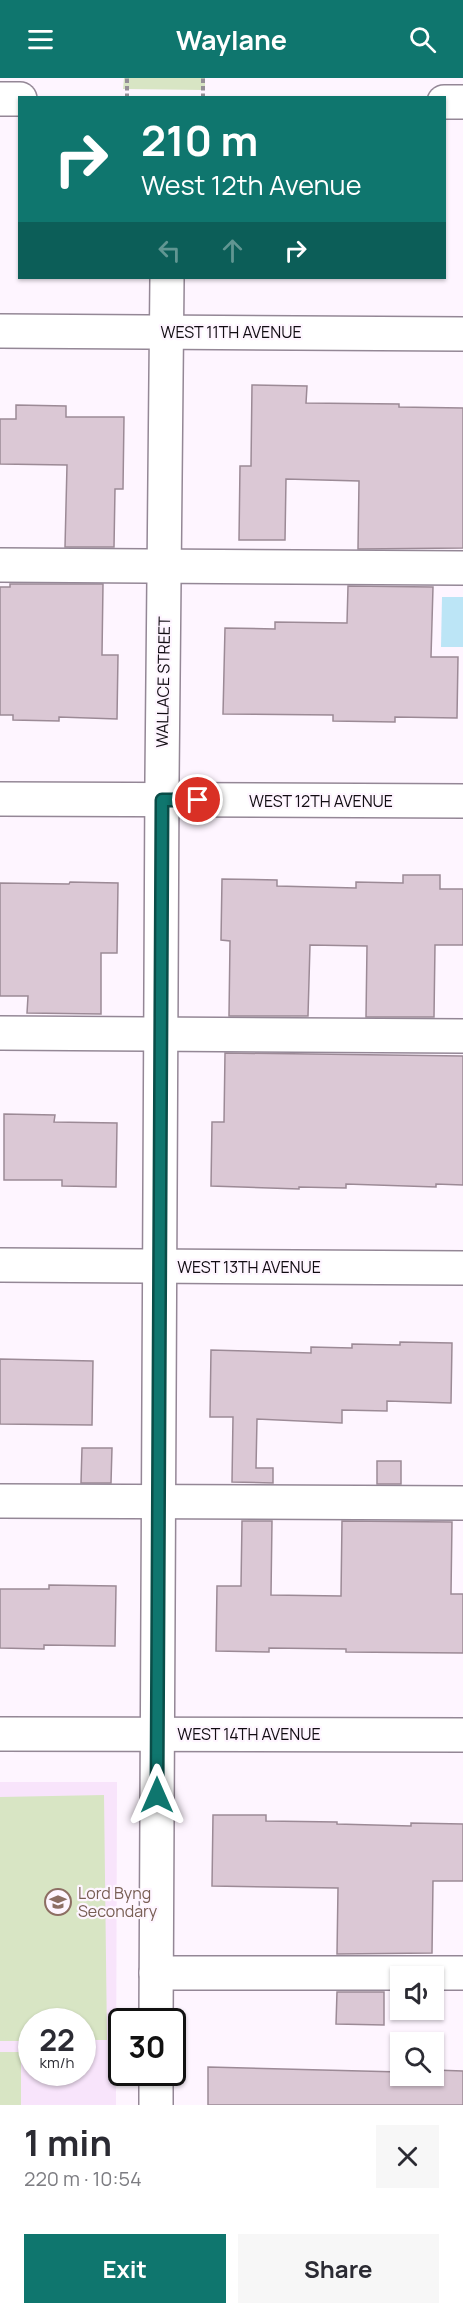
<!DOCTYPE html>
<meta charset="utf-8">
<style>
body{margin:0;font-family:Manrope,sans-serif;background:#f7f7f7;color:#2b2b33;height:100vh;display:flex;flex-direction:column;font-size:22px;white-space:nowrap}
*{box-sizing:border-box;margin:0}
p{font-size:20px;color:#7c7c81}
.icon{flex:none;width:33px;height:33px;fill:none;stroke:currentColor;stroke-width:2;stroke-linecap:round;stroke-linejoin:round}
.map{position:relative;height:2027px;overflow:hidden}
.details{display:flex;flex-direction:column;background:#fff;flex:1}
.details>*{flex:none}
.banner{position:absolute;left:18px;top:18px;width:428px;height:183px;border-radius:0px;box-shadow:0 2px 4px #0004;background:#0f766e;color:#fff;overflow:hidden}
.controls{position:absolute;left:390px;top:1888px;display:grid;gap:12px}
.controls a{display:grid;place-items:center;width:54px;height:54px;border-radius:0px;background:#fff;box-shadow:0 2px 4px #0004;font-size:30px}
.speed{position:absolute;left:18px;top:1930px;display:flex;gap:12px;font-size:30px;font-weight:700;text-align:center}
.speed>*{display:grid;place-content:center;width:78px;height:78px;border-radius:50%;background:#fff;box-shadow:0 2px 4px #0004;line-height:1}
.speed small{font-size:15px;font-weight:400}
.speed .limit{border:3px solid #111;border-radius:9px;background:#fff;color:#111}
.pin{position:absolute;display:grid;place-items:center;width:51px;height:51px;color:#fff;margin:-26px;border:3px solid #fff;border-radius:50%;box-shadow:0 2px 6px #0007}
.me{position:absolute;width:66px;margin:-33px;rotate:0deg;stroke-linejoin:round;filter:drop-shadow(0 0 4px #0008)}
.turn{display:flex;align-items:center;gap:21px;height:126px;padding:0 24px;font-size:27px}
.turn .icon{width:78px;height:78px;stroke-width:2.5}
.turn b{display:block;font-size:42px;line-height:51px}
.lanes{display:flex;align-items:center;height:57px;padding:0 24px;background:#0003;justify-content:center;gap:30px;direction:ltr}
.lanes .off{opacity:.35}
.round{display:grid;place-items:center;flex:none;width:63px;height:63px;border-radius:0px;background:#f7f7f7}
.head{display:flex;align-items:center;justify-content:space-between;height:102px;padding:0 24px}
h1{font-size:36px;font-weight:700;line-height:45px}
.cta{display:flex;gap:12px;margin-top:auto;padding:12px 24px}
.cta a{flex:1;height:69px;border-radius:0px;background:#0f766e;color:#fff;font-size:24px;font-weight:700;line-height:69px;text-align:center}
.cta a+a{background:#f7f7f7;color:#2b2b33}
header{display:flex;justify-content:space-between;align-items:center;height:78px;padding:0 24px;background:#0f766e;color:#fff;font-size:27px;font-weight:700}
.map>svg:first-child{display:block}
.built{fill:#f8e4fb;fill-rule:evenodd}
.park{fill:#d8e5c4}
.water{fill:#bce5f6}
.building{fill:#dbc8d5;stroke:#9c8a96;stroke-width:1.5}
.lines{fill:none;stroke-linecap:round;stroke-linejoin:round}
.minor-casing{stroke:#948796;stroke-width:36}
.path{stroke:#968f97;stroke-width:4;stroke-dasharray:4.5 3;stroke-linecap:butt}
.minor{stroke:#fff;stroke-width:33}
.route-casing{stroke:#0a4d48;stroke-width:15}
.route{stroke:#0f766e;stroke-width:10}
.labels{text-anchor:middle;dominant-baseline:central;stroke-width:4.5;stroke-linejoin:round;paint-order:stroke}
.street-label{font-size:16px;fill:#110c12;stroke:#fef5ff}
.education-label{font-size:16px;fill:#785e54;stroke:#fef5ff;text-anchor:start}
</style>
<header><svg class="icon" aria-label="menu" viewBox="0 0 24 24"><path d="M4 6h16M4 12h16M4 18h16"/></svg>Waylane<svg class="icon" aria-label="search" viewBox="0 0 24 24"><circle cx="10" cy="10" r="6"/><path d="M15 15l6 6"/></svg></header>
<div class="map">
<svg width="463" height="2027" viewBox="0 0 463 2027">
<rect width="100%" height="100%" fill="#fef5ff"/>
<path class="built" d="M0,1704h117l-1,323h-116zM32,1944h50v51h-50z"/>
<g class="park">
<path d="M124,0h81v12l-82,-1z"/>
<path d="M104,1717l3,245h-24l-1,-18h-50l-1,19h-31v-244z"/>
<rect x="0" y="1974" width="21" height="53"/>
</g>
<path class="water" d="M442,519h21v50h-22z"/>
<g class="building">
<path d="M252,307l55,1 -1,17 93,1v3l64,1v140l-105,1 1,-68 -73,-2 -1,61h-46l1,-74h11z"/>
<path d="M16,327l50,1v11h58l-1,72h-8l-1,58h-49l2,-82 -67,-1v-45h16z"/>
<path d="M10,506h93l-1,71h16l-1,64 -58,-2v4l-46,-1v-5h-13v-128h10z"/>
<path d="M348,508l85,1 -2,70h27l-1,61 -62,-1v5l-62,-1v-6l-110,-1 2,-86 50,1v-7l72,1z"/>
<path d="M403,797h37v14h23v56h-28l-1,72h-68l1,-71 -57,-1 -2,71h-79l1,-75 -9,-1 1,-61 55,1v6l79,2v-6l47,1z"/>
<path d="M70,804l48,1 -1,70h-16v61l-74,-1 1,-17h-28v-113l69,1z"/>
<path d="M225,975l238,3v129l-27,-1v3l-90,-3v4l-47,-1v2l-88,-3 1,-64h12z"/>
<path d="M4,1036l51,1 -1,7 63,1 -1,64 -54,-1v-6h-58z"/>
<path d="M400,1264l52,1 -1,60 -64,-2v10l-45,-1v13l-85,-4 -1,49h17v15l-41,-1 1,-65h-23l1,-67 100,3v-6l41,1v-4l48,1z"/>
<path d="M0,1281l93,2 -1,64 -92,-1z"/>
<path d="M82,1370h30l-1,35h-30z"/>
<rect x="377" y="1383" width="24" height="23"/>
<path d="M242,1443h30l-1,74 70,1 1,-75 110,1 -1,72h12v59l-117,-1v-3l-77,-1v4l-53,-1 1,-65h24z"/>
<path d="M49,1507l67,1 -1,60 -71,-1v4l-44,-1v-59h49z"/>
<path d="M213,1737h53v6l71,1v2l74,2v-3l52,1v57h-30l-1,72 -95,1 1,-66 -126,-2z"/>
<path d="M337,1914h47v33l-48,-1z"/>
<path d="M208,1989l192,5v4h34v-6l29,1v34h-255z"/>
</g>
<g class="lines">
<defs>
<g id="minor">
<path d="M0,21h20"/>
<path d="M444,24h19"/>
<path d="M0,253l463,3"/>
<path d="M0,487l463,3"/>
<path d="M0,721l463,2"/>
<path d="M0,955l463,3"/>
<path d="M0,1187l463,3"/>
<path d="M0,1423l463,2"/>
<path d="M0,1656l463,1"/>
<path d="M156,1895h307"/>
<path d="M156,1944l6,-1243 5,-501"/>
<path d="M156,2027v-32"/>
</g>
</defs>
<use href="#minor" class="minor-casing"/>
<g class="path">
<path d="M127,20v-20"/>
<path d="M203,20v-20"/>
</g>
<use href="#minor" class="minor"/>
</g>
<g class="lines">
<defs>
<path id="route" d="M157,1717l5,-995h36"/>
</defs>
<use href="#route" class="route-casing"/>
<use href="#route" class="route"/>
</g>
<defs>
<symbol id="school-ring" viewBox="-11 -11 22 22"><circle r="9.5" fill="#fef5ff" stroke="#8d6e63" stroke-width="1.5"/><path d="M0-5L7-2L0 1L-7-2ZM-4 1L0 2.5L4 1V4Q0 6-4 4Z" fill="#8d6e63"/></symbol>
</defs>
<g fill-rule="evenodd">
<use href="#school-ring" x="43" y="1809" width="30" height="30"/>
</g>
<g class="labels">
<g class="street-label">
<text x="231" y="254">WEST 11TH AVENUE</text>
<text transform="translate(163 604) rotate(-89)">WALLACE STREET</text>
<text x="321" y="723">WEST 12TH AVENUE</text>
<text x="249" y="1189">WEST 13TH AVENUE</text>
<text x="249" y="1656">WEST 14TH AVENUE</text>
</g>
<g class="education-label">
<text x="78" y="1815">Lord Byng<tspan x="78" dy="18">Secondary</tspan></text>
</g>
</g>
</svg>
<div class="controls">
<a><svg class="icon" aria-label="sound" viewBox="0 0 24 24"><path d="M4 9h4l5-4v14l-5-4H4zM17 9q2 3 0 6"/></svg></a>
<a><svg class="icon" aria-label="search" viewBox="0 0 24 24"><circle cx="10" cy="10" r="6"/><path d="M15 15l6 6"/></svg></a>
</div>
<div class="speed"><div>22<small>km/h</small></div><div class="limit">30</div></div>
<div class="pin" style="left:198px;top:722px;background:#d93025"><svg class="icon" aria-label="arrive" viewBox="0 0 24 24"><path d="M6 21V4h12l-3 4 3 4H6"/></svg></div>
<svg class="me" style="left:157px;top:1717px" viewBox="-20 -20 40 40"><path d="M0-17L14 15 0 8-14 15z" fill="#0f766e" stroke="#fff" stroke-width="4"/></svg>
<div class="banner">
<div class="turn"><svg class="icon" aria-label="right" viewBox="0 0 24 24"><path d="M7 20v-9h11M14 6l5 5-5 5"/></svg><div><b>210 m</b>West 12th Avenue</div></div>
<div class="lanes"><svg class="icon off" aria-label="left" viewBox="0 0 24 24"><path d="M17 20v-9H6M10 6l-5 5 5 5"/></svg><svg class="icon off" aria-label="ahead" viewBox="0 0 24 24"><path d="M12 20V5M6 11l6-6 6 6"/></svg><svg class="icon" aria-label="right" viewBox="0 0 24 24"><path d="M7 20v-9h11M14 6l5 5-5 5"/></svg></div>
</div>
</div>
<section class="details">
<div class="head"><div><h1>1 min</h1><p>220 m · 10:54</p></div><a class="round"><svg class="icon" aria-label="close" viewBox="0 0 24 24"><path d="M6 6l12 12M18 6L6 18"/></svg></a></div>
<div class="cta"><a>Exit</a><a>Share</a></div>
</section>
